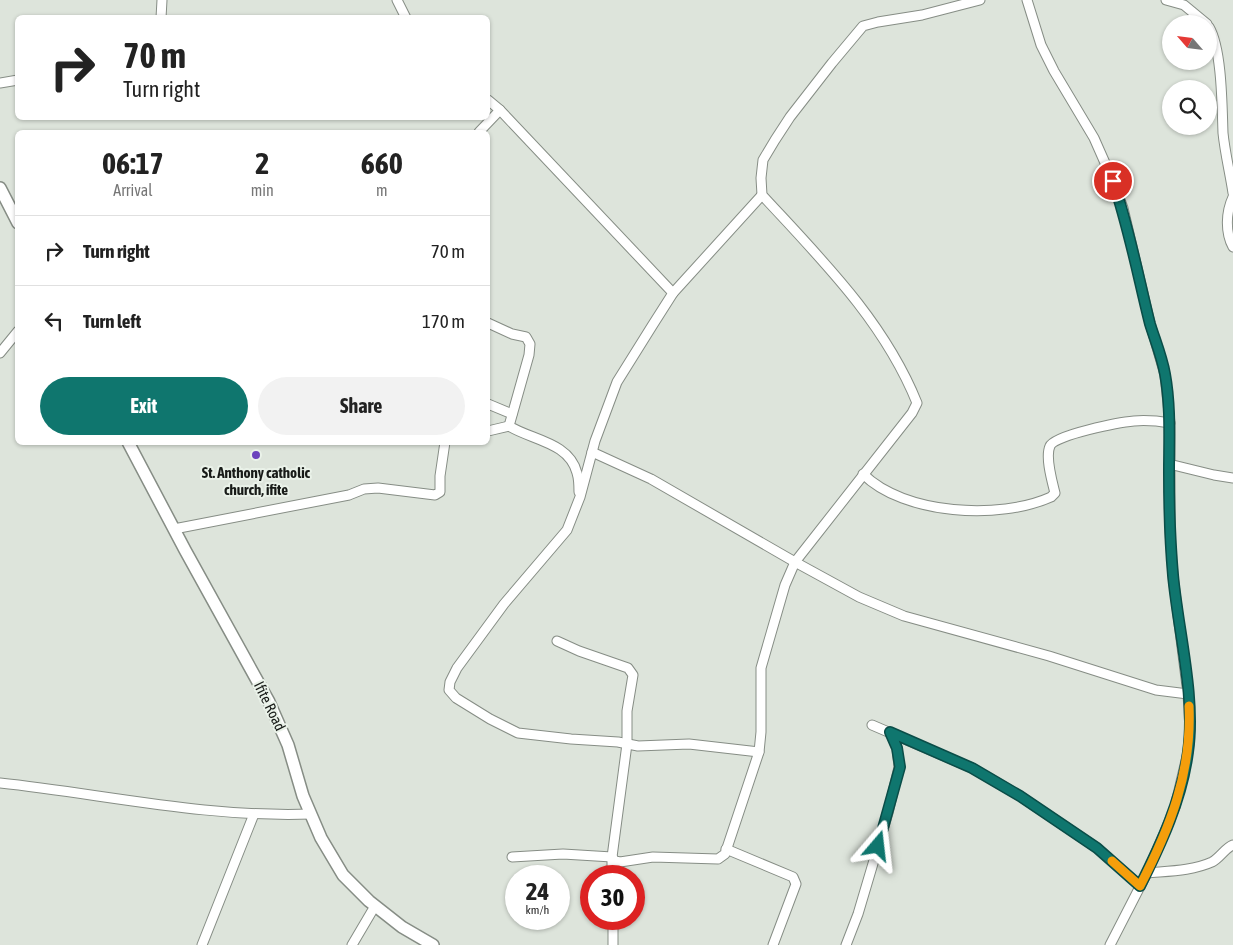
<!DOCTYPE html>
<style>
body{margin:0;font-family:"Asap Condensed",sans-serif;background:#f2f2f2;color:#222;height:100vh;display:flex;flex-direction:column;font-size:19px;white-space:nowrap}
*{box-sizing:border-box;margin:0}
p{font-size:16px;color:#767676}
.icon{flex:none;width:28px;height:28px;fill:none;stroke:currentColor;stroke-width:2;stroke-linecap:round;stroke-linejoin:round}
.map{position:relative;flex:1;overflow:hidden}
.panel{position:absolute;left:15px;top:130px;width:475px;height:315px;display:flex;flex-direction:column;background:#fff;border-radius:8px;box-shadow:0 1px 4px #0004}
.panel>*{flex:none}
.top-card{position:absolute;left:15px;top:15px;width:475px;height:105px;border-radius:8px;box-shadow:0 1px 4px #0004;background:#fff;color:#222;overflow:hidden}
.needle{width:32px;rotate:298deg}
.fabs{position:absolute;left:1162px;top:15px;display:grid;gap:10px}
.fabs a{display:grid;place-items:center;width:55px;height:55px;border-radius:50%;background:#fff;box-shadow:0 1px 4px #0004;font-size:25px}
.speed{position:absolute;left:505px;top:865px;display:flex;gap:10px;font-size:25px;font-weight:700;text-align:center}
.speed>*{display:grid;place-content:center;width:65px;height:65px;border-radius:50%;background:#fff;box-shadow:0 1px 4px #0004;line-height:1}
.speed small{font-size:12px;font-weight:400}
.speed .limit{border:8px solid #d22;background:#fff;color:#111}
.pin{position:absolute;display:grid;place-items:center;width:42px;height:42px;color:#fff;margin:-21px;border:2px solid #fff;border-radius:50%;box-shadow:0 1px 5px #0007}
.me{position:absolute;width:55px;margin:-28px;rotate:17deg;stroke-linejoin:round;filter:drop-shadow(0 0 4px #0008)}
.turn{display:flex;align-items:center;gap:18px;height:105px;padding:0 25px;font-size:22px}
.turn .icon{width:65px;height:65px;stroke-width:2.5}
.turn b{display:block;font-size:35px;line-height:42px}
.eta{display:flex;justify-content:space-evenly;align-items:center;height:85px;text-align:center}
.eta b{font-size:30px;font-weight:700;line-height:35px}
.cta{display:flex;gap:10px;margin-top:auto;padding:10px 25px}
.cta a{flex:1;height:58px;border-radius:30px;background:#0f766e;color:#fff;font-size:20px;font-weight:700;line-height:58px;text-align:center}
.cta a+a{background:#f2f2f2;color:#222}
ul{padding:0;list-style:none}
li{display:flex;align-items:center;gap:15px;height:70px;padding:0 25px;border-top:1px solid #e0e0e0}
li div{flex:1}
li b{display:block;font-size:19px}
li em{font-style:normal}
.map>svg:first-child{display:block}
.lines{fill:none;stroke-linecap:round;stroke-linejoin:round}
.minor-casing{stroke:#868d85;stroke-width:11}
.tertiary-casing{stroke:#868d85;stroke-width:14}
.minor{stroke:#fff;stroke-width:9}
.tertiary{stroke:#fff;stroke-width:11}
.route-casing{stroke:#0a4d48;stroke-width:12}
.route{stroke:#0f766e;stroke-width:9}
.slow{stroke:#f59e0b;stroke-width:9}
.poi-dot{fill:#6c44bd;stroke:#eaf2e9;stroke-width:2}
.labels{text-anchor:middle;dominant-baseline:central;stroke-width:4;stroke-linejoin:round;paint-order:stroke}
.poi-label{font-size:15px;font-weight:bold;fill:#181b18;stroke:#eaf2e9}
.street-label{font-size:15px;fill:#181b18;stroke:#eaf2e9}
</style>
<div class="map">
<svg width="1233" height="945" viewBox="0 0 1233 945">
<rect width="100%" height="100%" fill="#dde4db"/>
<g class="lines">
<defs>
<g id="minor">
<path d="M397,0l9,18"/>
<path d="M1027,0l14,45 13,26 40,67 19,43 10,27 27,115 15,52 5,48v109l3,44 15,118 2,35 -2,23 -13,55 -11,27 -17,39 -37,72"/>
<path d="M1166,0l18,5 23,19"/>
<path d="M161,18l1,-18"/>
<path d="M1209,27c13,22 13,79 14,106 2,20 7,40 10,60"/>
<path d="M0,83l18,-3"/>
<path d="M488,100l12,10 173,183"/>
<path d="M479,132l21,-22"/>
<path d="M1233,197c-7,15 -8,35 0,50"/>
<path d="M488,323l24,11 14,3 4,7 -1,11 -20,71c22,14 60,16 68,47 2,6 2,13 2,19"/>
<path d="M0,353l18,-22"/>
<path d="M488,404l24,10"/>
<path d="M488,431l21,-5"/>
<path d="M592,452l59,27 144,83 64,35 45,19 145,40 107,34 32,4"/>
<path d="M1169,464l45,11 19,3"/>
<path d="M863,474c41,41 137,46 188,23l4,-4c-3,-12 -10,-36 -5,-47 4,-11 71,-24 84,-25 12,-1 24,0 36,2"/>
<path d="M174,529l175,-34 15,-6 14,-1 57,7 5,-3v-16l5,-34"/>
<path d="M557,641l22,10 49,17 5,7 -6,36v33l-15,113v19"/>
<path d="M872,725l100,43 48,28 77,52 43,38"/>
<path d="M759,752l-70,-8 -51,2 -20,-4 -47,-3 -53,-6 -28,-14 -34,-21 -7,-8 1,-8 7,-14 47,-64 63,-74 13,-33 15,-56 22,-59 35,-56 21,-33 89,-98"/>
<path d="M0,783c103,11 207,35 311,31"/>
<path d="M726,849l67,28 3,7 -23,61"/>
<path d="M512,857l51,-3 49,3 3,4 5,1 33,-5 65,2 7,-5 34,-102 2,-20v-64l24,-83 10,-23 117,-149 5,-10c-33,-82 -96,-144 -155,-208l-1,-17 2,-18 12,-20 15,-23 42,-54 31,-37 15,-4 44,-7 58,-15"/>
<path d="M1147,873c21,-2 45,-2 65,-11 8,-4 13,-14 21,-17"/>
<path d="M613,919v26"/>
<path d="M202,945l52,-131"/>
<path d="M352,945l23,-39"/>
<path d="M846,945l12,-31 30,-101 11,-46 -2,-19 -7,-16"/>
</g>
<g id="tertiary">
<path d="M0,188l18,35"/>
<path d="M128,442l57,108 84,152 19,43 15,51 18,42 22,37 26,26 33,26 31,18"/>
</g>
</defs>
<use href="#minor" class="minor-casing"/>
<use href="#tertiary" class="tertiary-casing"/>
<use href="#minor" class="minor"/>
<use href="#tertiary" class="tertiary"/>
</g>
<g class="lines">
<defs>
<path id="route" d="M878,846l22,-79 -3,-19 -7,-16 82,36 48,28 77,52 43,38c21,-42 42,-87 48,-134 8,-55 -10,-122 -15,-177 -3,-34 -4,-68 -4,-102 0,-33 2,-66 -4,-99 -3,-17 -10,-34 -15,-50 -12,-48 -21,-96 -37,-143"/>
</defs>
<use href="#route" class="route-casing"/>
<use href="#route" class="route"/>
<path class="slow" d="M1112,861l28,25c30,-58 52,-113 49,-180"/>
</g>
<circle class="poi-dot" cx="256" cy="455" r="5"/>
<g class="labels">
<g class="poi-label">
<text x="256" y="472">St. Anthony catholic<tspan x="256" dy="17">church, ifite</tspan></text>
</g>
<g class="street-label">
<text transform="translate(270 706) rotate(64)">Ifite Road</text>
</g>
</g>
</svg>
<div class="fabs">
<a><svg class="needle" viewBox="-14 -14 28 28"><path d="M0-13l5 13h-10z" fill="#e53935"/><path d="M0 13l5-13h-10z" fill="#767676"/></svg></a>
<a><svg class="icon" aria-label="search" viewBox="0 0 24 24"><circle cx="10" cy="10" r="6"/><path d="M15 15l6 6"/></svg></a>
</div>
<div class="speed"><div>24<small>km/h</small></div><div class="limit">30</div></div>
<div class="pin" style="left:1113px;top:181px;background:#d93025"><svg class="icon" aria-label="arrive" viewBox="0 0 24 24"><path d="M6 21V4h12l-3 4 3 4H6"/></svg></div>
<svg class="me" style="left:878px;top:846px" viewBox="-20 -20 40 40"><path d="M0-17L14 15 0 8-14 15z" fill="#0f766e" stroke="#fff" stroke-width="4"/></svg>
<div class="top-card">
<div class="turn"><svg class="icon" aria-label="right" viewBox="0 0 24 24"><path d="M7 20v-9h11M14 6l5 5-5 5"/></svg><div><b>70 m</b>Turn right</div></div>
</div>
<section class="panel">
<div class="eta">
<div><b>06:17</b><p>Arrival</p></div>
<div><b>2</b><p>min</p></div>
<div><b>660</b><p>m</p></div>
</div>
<ul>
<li><svg class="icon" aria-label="right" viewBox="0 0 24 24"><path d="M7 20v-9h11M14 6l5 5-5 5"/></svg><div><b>Turn right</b></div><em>70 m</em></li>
<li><svg class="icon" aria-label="left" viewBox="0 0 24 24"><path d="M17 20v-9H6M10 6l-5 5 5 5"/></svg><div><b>Turn left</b></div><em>170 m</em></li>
</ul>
<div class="cta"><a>Exit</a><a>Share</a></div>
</section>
</div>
